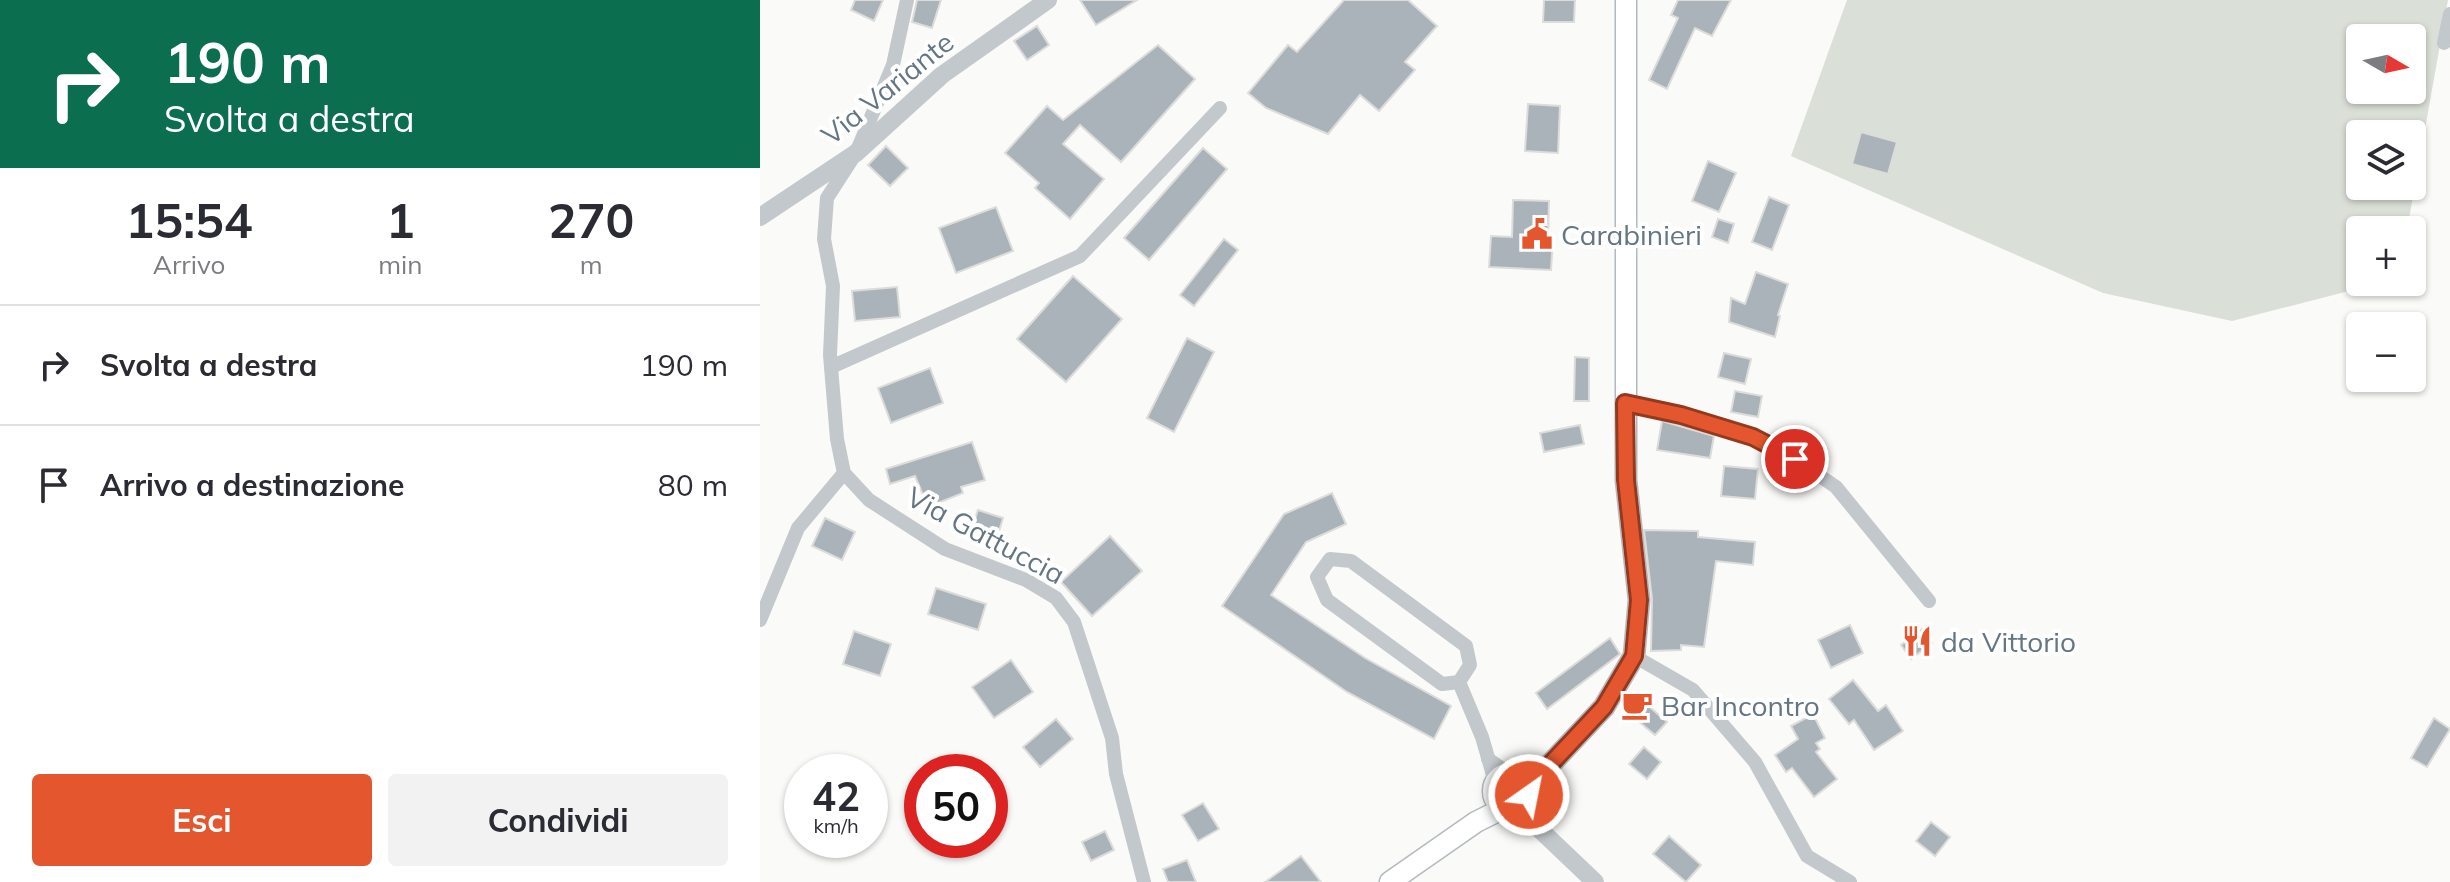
<!DOCTYPE html>
<html lang="it">
<meta charset="utf-8">
<style>
body{margin:0;font-family:Mulish,sans-serif;background:#f2f2f3;color:#2b2b33;height:100vh;display:flex;flex-direction:column;font-size:30px;white-space:nowrap}
*{box-sizing:border-box;margin:0}
p{font-size:26px;color:#7c7c81}
.icon{flex:none;width:44px;height:44px;fill:none;stroke:currentColor;stroke-width:2;stroke-linecap:round;stroke-linejoin:round}
.map{position:relative;flex:1;overflow:hidden}
.panel{display:flex;flex-direction:column;background:#fff;width:760px}
.panel>*{flex:none}
.top-card{background:#0b6e4f;color:#fff;overflow:hidden}
.needle{width:52px;rotate:99deg}
.buttons{position:absolute;left:1586px;top:24px;display:grid;gap:16px}
.buttons a{display:grid;place-items:center;width:80px;height:80px;border-radius:8px;background:#fff;box-shadow:0 2px 6px #0004;font-size:40px}
.speed{position:absolute;left:24px;top:754px;display:flex;gap:16px;font-size:40px;font-weight:700;text-align:center}
.speed>*{display:grid;place-content:center;width:104px;height:104px;border-radius:50%;background:#fff;box-shadow:0 2px 6px #0004;line-height:1}
.speed small{font-size:20px;font-weight:400}
.speed .limit{border:12px solid #d22;background:#fff;color:#111}
.pin{position:absolute;display:grid;place-items:center;width:68px;height:68px;color:#fff;margin:-34px;border:4px solid #fff;border-radius:50%;box-shadow:0 2px 8px #0007}
.me{position:absolute;width:88px;margin:-44px;rotate:33deg;stroke-linejoin:round;filter:drop-shadow(0 0 6px #0008)}
.turn{display:flex;align-items:center;gap:28px;height:168px;padding:0 32px;font-size:36px}
.turn .icon{width:104px;height:104px;stroke-width:2.5}
.turn b{display:block;font-size:56px;line-height:68px}
.eta{display:flex;justify-content:space-evenly;align-items:center;height:136px;text-align:center}
.eta b{font-size:48px;font-weight:700;line-height:56px}
.primary-button{display:flex;gap:16px;margin-top:auto;padding:16px 32px}
.primary-button a{flex:1;height:92px;border-radius:8px;background:#e4572e;color:#fff;font-size:32px;font-weight:700;line-height:92px;text-align:center}
.primary-button a+a{background:#f2f2f3;color:#2b2b33}
ul{padding:0;list-style:none}
li{display:flex;align-items:center;gap:24px;height:120px;padding:0 32px;border-top:2px solid #e1e1e2}
li div{flex:1}
li b{display:block;font-size:30px}
li em{font-style:normal}
main{display:flex;flex:1;min-height:0}
.map>svg:first-child{display:block}
.green{fill:#dadfd7;fill-rule:evenodd}
.building{fill:#aab3b9;stroke:#dcdcda;stroke-width:2}
.lines{fill:none;stroke-linecap:round;stroke-linejoin:round}
.secondary-casing{stroke:#b3babf;stroke-width:23}
.minor{stroke:#c3c8cc;stroke-width:14}
.tertiary{stroke:#c3c8cc;stroke-width:18}
.secondary{stroke:#fff;stroke-width:20}
.route-casing{stroke:#94391e;stroke-width:20}
.route{stroke:#e4572e;stroke-width:14}
.labels{text-anchor:middle;dominant-baseline:central;stroke-width:8;stroke-linejoin:round;paint-order:stroke}
.street-label{font-size:28px;fill:#657683;stroke:#fff}
.poi-label{font-size:28px;fill:#657683;stroke:#fff;text-anchor:start}
</style>
<main>
<section class="panel">
<div class="top-card">
<div class="turn"><svg class="icon" aria-label="right" viewBox="0 0 24 24"><path d="M7 20v-9h11M14 6l5 5-5 5"/></svg><div><b>190 m</b>Svolta a destra</div></div>
</div>
<div class="eta">
<div><b>15:54</b><p>Arrivo</p></div>
<div><b>1</b><p>min</p></div>
<div><b>270</b><p>m</p></div>
</div>
<ul>
<li><svg class="icon" aria-label="right" viewBox="0 0 24 24"><path d="M7 20v-9h11M14 6l5 5-5 5"/></svg><div><b>Svolta a destra</b></div><em>190 m</em></li>
<li><svg class="icon" aria-label="arrive" viewBox="0 0 24 24"><path d="M6 21V4h12l-3 4 3 4H6"/></svg><div><b>Arrivo a destinazione</b></div><em>80 m</em></li>
</ul>
<div class="primary-button"><a>Esci</a><a>Condividi</a></div>
</section>
<div class="map">
<svg width="1690" height="882" viewBox="0 0 1690 882">
<rect width="100%" height="100%" fill="#fafaf8"/>
<path class="green" d="M1087,0h601l-41,230h-47v52h19l-3,2 -144,37 -129,-28 -312,-137zM1600,38h52v52h-52zM1600,134h52v52h-52z"/>
<g class="building">
<path d="M95,0h28l-9,21 -23,-11z"/>
<path d="M157,0h24l-9,28 -20,-6z"/>
<path d="M320,0h57l-41,25z"/>
<path d="M584,0h64l29,26 -32,36 10,8 -36,41 -19,-16 -32,39 -62,-26 -18,-15 40,-48 9,7z"/>
<path d="M784,0h31l-1,22h-31z"/>
<path d="M918,0h53l-19,36 -17,-8 -28,61 -18,-9 29,-62 -7,-3z"/>
<path d="M277,26l12,19 -22,15 -13,-19z"/>
<path d="M398,45l37,34 -74,83 -41,-37 -17,19 41,35 -34,40 -35,-31 4,-5 -34,-30 42,-47 16,14z"/>
<path d="M768,104l32,2 -2,47 -33,-2z"/>
<path d="M1101,132l36,10 -9,32 -36,-10z"/>
<path d="M126,146l22,22 -18,18 -22,-21z"/>
<path d="M443,148l24,21 -78,91 -25,-22z"/>
<path d="M948,161l28,12 -17,39 -27,-11z"/>
<path d="M1009,197l20,8 -17,45 -20,-8z"/>
<path d="M753,200l36,1 -1,38h5l-2,31 -62,-3 2,-31 21,1z"/>
<path d="M236,207l17,44 -57,22 -17,-45z"/>
<path d="M958,219l16,5 -6,19 -16,-6z"/>
<path d="M464,239l14,11 -44,56 -14,-11z"/>
<path d="M996,272l32,12 -10,31 2,1 -5,21 -46,-15 2,-24 14,6z"/>
<path d="M313,276l49,43 -56,63 -49,-43z"/>
<path d="M137,287l3,30 -45,4 -3,-30z"/>
<path d="M427,338l27,14 -40,80 -27,-14z"/>
<path d="M964,353l27,6 -6,25 -27,-7z"/>
<path d="M815,357l14,1v43h-15z"/>
<path d="M170,368l13,35 -52,20 -13,-35z"/>
<path d="M975,391l27,5 -4,21 -27,-5z"/>
<path d="M902,421l52,15 -4,22 -53,-8z"/>
<path d="M820,425l4,19 -40,8 -4,-19z"/>
<path d="M212,442l13,38 -24,7 2,6 -35,14 -13,-31 -25,8 -4,-15z"/>
<path d="M964,466l34,3 -3,30 -34,-3z"/>
<path d="M572,493l14,31 -40,18 -35,53 94,63 86,48 -17,33 -87,-47 -125,-86 62,-92z"/>
<path d="M218,510l25,8 -6,20 -26,-8z"/>
<path d="M65,518l30,14 -13,28 -30,-14z"/>
<path d="M884,530l54,1v6l57,5 -2,23 -37,-4 -12,86 -23,-2v5l-30,1 1,-52z"/>
<path d="M350,536l32,35 -50,45 -31,-34z"/>
<path d="M176,588l50,16 -8,26 -50,-16z"/>
<path d="M1090,625l13,28 -32,15 -13,-28z"/>
<path d="M1162,629l10,14 -21,16 -10,-14z"/>
<path d="M94,631l37,13 -11,32 -37,-12z"/>
<path d="M850,638l10,16 -73,55 -11,-16z"/>
<path d="M251,660l22,32 -39,26 -22,-31z"/>
<path d="M1093,680l25,31 8,-6 17,26 -29,19 -20,-30 -5,4 -20,-25z"/>
<path d="M877,696l30,26 -12,13 -30,-25z"/>
<path d="M1053,714l12,24 -9,5 4,6 -4,3 21,27 -23,18 -22,-29 -6,4 -11,-17 23,-16 -7,-13z"/>
<path d="M1674,718l16,11 -23,38 -16,-9z"/>
<path d="M296,719l17,20 -33,28 -17,-20z"/>
<path d="M884,747l17,15 -14,17 -18,-15z"/>
<path d="M443,803l16,26 -21,12 -16,-26z"/>
<path d="M1171,822l19,15 -15,19 -19,-15z"/>
<path d="M345,831l9,19 -23,11 -9,-19z"/>
<path d="M909,836l32,29 -15,17 -33,-28z"/>
<path d="M541,856l20,26h-56z"/>
<path d="M427,860l9,22h-28l-5,-13z"/>
</g>
<g class="lines">
<defs>
<g id="secondary">
<circle cx="751" cy="791" r="18"/>
<path d="M769,787l75,-80 30,-51 5,-56 -13,-120v-480"/>
<path d="M630,882l86,-60 28,-14"/>
</g>
</defs>
<use href="#secondary" class="secondary-casing"/>
<g class="minor">
<path d="M147,0l-14,65 -37,88 -29,45 -3,41 9,47 -3,69 7,84 7,34 25,27 76,49 81,31 30,18 18,24 38,116 4,36 28,108"/>
<path d="M1684,43l6,-29"/>
<path d="M71,367l249,-111 140,-148"/>
<path d="M865,403l56,12 72,22 42,22 41,28 93,114"/>
<path d="M570,559l21,2 115,85 4,19 -11,17 -17,2 -115,-84 -10,-23z"/>
<path d="M0,620l38,-92 46,-55"/>
<path d="M874,656l59,34 62,72 52,94 43,26"/>
<path d="M699,682l23,55 13,45"/>
<path d="M728,759l20,14"/>
</g>
<g class="tertiary">
<path d="M0,217l96,-64 86,-78 106,-75"/>
<path d="M754,809l20,15 61,58"/>
</g>
<use href="#secondary" class="secondary"/>
</g>
<g class="lines">
<defs>
<path id="route" d="M769,795v-8l75,-80 30,-51 5,-56 -13,-120 -1,-77 56,12 72,22 42,22"/>
</defs>
<use href="#route" class="route-casing"/>
<use href="#route" class="route"/>
</g>
<defs>
<symbol id="civic-bare" viewBox="-9 -9 18 18"><path d="M-.6-6.5H3V-4.5H.6V-3L4-1V1h2V6H-6V1h2V-1L-.6-3ZM-1.2 2.5V6h2.4V2.5Z" fill="#e4572e" stroke="#fff" stroke-width="2.5" paint-order="stroke"/></symbol>
<symbol id="restaurant-bare" viewBox="-9 -9 18 18"><path d="M-5-6h1v4h1v-4h1v4h1v-4h1v5L-1.5 .5V6h-2V.5L-5-1ZM5-6V6H3V1.5H1.5Q1.5-4 5-6Z" fill="#e4572e" stroke="#fff" stroke-width="2.5" paint-order="stroke"/></symbol>
<symbol id="cafe-bare" viewBox="-9 -9 18 18"><path d="M-5.5-4.5H6V0H3Q3 3.5 0 3.5H-2.5Q-5.5 3.5-5.5 0ZM3-3.2v2h1.7v-2ZM-6 4.5H4V6H-6Z" fill="#e4572e" stroke="#fff" stroke-width="2.5" paint-order="stroke"/></symbol>
</defs>
<g fill-rule="evenodd">
<use href="#civic-bare" x="755" y="212" width="44" height="44"/>
<use href="#restaurant-bare" x="1135" y="619" width="44" height="44"/>
<use href="#cafe-bare" x="855" y="683" width="44" height="44"/>
</g>
<g class="labels">
<g class="street-label">
<text transform="translate(127 88) rotate(-39)">Via Variante</text>
<text transform="translate(226 535) rotate(28)">Via Gattuccia</text>
</g>
<g class="poi-label">
<text x="801" y="234">Carabinieri</text>
<text x="1181" y="641">da Vittorio</text>
<text x="901" y="705">Bar Incontro</text>
</g>
</g>
</svg>
<div class="buttons">
<a><svg class="needle" viewBox="-14 -14 28 28"><path d="M0-13l5 13h-10z" fill="#e53935"/><path d="M0 13l5-13h-10z" fill="#7c7c81"/></svg></a>
<a><svg class="icon" aria-label="layers" viewBox="0 0 24 24"><path d="M12 4l9 5-9 5-9-5zM3 14l9 5 9-5"/></svg></a>
<a>+</a>
<a>−</a>
</div>
<div class="speed"><div>42<small>km/h</small></div><div class="limit">50</div></div>
<div class="pin" style="left:1035px;top:459px;background:#d93025"><svg class="icon" aria-label="arrive" viewBox="0 0 24 24"><path d="M6 21V4h12l-3 4 3 4H6"/></svg></div>
<svg class="me" style="left:769px;top:795px" viewBox="-20 -20 40 40"><circle r="17" fill="#e4572e" stroke="#fff" stroke-width="3"/><path d="M0-11L8 9 0 5-8 9z" fill="#fff"/></svg>
</div>
</main>
